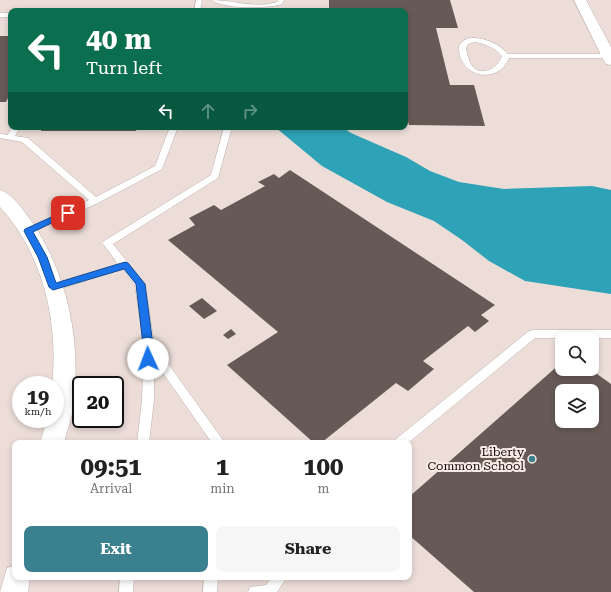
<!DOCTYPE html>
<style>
body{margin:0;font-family:"Roboto Serif",serif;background:#f6f6f6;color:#222;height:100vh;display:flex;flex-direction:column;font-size:15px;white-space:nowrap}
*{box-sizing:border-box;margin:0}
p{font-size:13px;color:#767676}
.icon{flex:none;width:22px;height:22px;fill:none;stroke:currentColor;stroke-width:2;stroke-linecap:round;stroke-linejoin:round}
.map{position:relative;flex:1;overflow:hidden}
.panel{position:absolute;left:12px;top:440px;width:400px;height:140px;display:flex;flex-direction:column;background:#fff;border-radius:8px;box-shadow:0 2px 6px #0003}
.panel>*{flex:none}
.top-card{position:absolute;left:8px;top:8px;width:400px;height:122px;border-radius:8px;box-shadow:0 2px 6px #0003;background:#0b6e4f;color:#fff;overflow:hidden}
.buttons{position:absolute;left:555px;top:332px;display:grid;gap:8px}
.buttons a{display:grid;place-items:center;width:44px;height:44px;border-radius:8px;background:#fff;box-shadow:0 2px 6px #0003;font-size:20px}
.speed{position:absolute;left:12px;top:376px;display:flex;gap:8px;font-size:20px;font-weight:700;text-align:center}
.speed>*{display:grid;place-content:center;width:52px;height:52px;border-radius:50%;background:#fff;box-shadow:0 2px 6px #0003;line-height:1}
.speed small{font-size:10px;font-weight:400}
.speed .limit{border:2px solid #111;border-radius:6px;background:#fff;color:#111}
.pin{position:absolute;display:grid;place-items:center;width:34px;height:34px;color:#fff;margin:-17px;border-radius:8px;box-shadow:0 2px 6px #0006}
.me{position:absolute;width:44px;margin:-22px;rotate:358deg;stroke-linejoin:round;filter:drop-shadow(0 0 3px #0008)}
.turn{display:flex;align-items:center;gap:14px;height:84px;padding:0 12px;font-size:18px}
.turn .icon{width:52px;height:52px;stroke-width:2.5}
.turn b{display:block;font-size:28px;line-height:34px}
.lanes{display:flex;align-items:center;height:38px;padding:0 12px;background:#0003;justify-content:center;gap:20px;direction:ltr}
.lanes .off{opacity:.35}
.eta{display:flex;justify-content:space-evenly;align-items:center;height:68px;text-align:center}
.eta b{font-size:24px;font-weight:700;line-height:28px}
.cta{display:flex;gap:8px;margin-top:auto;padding:8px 12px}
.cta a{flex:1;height:46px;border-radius:8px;background:#3b808e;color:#fff;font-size:16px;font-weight:700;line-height:46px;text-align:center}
.cta a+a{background:#f6f6f6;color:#222}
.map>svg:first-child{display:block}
.water{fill:#2ea3b8}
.building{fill:#675a56;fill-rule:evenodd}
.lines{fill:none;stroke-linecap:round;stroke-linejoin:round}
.lane-casing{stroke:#bfb1ac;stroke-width:1}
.street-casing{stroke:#bfb1ac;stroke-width:1}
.lane{fill:#fff;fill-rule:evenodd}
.street{fill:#fff;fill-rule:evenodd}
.route{fill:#1a73e8;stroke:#114b97}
.poi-dot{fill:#3b808e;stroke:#faeae5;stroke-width:1.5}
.labels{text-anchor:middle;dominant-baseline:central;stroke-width:4;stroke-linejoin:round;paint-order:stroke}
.near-poi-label{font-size:12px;fill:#0f0a09;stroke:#faeae5;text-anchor:end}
</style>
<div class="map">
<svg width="611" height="592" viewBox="0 0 611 592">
<rect width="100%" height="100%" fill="#ecddd8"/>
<path class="water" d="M275,127h67l9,6 55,24 24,14 29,11 45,7 88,-3 19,4v104l-86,-13 -36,-20 -27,-21 -28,-19 -47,-19 -65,-36z"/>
<g class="building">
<path d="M329,0h121l8,28h-22l14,57h24l11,41 -76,-1 -4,-15v-99h-76z"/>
<path d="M0,36h11v56l-5,10h-6z"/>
<path d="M42,127h95l-1,4h-95z"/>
<path d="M290,170l205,135 -14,10 8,6 -14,11 -7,-6 -45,35 11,8 -26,22 -12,-8 -75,60h-7l-87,-78 51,-33 -110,-92 27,-15 -6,-7 25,-13 7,5 44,-24 -7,-4 16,-8 5,4z"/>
<path d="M202,298l15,13 -13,8 -15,-13z"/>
<path d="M231,329l5,5 -8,5 -5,-4z"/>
<path d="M562,362v7h28l21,15v208h-137l-65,-57v-38zM562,391h30v30h-30z"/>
</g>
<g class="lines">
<defs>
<g id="lane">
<path d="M196,0h6l-2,11h-6z"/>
<path d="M211,0c22,0 45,9 66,2l1,-2h6l-2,4c-15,5 -59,5 -71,-4z"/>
<rect x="0" y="13" width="11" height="4"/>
<path d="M469,38c15,-1 29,5 39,16h100l2,1 1,2 -3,1h-99c-11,28 -51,19 -50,-12l4,-5zM474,42c12,2 20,5 28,14 -3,11 -20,22 -30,10 -3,-5 -5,-12 -6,-18l2,-4z"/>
<path d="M12,127h8l-5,9 13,2 68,59 59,-31 15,-39h8l-16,42 -64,34 -70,31 -3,-1 -2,-2 2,-2 64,-29 -67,-58 -22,-4v-4l8,1z"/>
<path d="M224,127h8l-14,51 -105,66 32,40 9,60 71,99h-13l-58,-83v40l-5,43h-12l5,-43 2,-55 -9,-60 -12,-16 -70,22 -5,-4 2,-2 68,-21 -14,-19 -2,-2 2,-2 107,-66z"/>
<path d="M533,330h78v8h-76l-127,105h-14l2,-4 133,-108z"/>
<path d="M120,577h14l-1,15h-14z"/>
<path d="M204,577h14l-1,15h-14z"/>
<path d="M272,577h15l-10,15h-29l2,-5 16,-2z"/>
</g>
<g id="street">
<path d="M574,0h12l25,47v18l-5,-1 -2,-3z"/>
<path d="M0,190c13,4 24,21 32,32 37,55 51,126 40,192 -2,10 -6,19 -8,29h-24l7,-24h8v-34h-3c7,-63 -9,-131 -52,-178z"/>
<path d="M15,565v12h15l-2,15h-28l7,-24z"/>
</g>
</defs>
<use href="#lane" class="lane-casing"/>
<use href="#street" class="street-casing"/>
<use href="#lane" class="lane"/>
<use href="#street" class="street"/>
</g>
<path class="route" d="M65,211h3l4,2 -39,19 14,25 9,26 69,-21 3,1 17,21 8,61 -1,17h-7l-9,-78 -12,-15 -71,21 -4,-3 -11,-30 -14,-26 1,-2z"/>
<circle class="poi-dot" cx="532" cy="459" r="4"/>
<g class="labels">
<g class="near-poi-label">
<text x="524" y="452">Liberty<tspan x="524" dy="14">Common School</tspan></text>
</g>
</g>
</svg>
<div class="buttons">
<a><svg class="icon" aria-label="search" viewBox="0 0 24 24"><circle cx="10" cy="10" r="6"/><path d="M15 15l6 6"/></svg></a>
<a><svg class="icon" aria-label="layers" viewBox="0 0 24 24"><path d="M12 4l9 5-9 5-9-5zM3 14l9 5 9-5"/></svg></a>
</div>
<div class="speed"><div>19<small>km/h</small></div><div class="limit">20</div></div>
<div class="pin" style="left:68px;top:213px;background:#d93025"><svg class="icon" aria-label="arrive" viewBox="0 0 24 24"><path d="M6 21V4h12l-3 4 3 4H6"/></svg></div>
<svg class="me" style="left:148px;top:359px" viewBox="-20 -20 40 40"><circle r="19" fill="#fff"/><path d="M0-13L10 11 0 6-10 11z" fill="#1a73e8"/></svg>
<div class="top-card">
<div class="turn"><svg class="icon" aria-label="left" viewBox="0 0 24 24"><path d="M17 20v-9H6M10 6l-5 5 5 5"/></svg><div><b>40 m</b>Turn left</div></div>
<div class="lanes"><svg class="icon" aria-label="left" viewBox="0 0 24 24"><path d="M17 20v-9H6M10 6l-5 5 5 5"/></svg><svg class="icon off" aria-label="ahead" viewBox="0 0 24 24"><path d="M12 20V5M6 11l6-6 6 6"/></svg><svg class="icon off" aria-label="right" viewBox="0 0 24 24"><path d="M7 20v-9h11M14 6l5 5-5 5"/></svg></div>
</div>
<section class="panel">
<div class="eta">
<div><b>09:51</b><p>Arrival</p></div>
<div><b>1</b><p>min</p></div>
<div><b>100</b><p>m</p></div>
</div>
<div class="cta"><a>Exit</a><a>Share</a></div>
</section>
</div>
